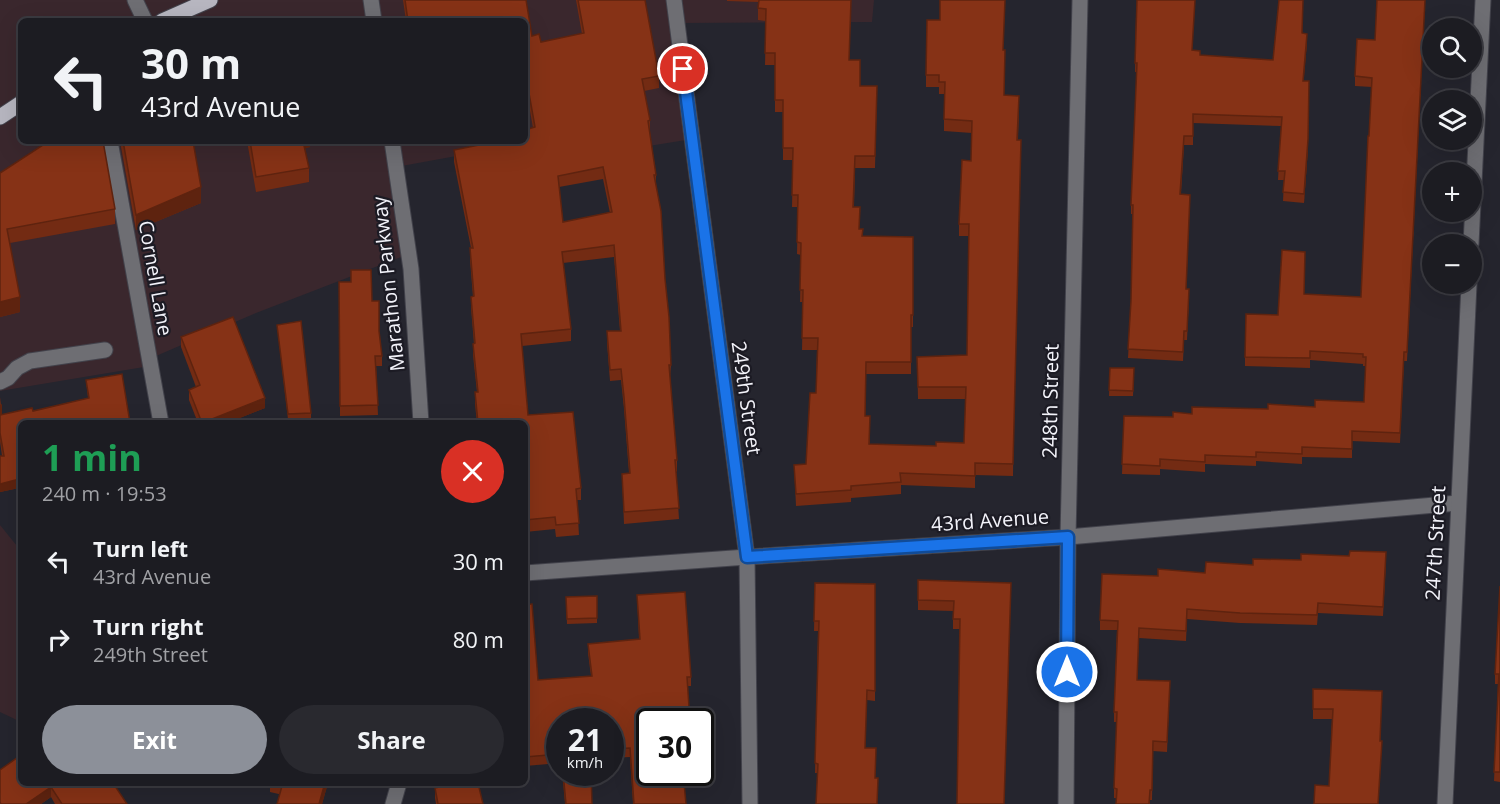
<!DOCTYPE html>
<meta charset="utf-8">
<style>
body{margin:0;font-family:"Open Sans",sans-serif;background:#29292f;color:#f1f3f6;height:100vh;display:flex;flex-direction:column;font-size:22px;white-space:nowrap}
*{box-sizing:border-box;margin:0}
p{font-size:20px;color:#a0a1a5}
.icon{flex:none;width:33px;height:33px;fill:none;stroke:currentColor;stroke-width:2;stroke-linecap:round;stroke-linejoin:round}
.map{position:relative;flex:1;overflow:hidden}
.panel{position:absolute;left:18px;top:420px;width:510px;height:366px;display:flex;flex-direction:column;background:#1c1c22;border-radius:9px;box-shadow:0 6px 24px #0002,0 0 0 2px #3a3a40}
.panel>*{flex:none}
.banner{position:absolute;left:18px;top:18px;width:510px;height:126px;border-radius:9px;box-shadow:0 6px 24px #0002,0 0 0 2px #3a3a40;background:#1c1c22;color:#f1f3f6;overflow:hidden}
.tools{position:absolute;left:1422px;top:18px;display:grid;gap:12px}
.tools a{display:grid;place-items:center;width:60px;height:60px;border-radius:50%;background:#1c1c22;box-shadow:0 6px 24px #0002,0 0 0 2px #3a3a40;font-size:30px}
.speed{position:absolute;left:546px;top:708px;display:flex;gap:12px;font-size:30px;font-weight:700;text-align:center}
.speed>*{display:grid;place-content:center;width:78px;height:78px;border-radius:50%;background:#1c1c22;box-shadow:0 6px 24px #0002,0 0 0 2px #3a3a40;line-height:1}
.speed small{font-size:15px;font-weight:400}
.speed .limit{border:3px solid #111;border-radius:9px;background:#fff;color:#111}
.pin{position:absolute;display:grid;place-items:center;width:51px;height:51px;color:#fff;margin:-26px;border:3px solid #fff;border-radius:50%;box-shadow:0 2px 6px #0007}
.me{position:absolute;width:66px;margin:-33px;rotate:0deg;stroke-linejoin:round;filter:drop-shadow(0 0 4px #0008)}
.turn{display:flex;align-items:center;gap:21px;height:126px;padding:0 24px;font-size:27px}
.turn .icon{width:78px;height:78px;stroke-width:2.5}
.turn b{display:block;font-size:42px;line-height:51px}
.round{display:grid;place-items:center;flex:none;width:63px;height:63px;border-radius:32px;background:#29292f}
.summary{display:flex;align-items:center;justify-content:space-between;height:102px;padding:0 24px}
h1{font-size:36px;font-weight:700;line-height:45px;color:#1e9e55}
.action{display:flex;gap:12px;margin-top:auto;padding:12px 24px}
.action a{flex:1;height:69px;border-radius:36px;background:#8c9099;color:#fff;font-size:24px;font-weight:700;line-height:69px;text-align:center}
.action a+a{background:#29292f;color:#f1f3f6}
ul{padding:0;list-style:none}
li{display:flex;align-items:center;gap:18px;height:78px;padding:0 24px}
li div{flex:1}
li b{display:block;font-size:22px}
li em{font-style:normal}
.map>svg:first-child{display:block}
.commercial{fill:#3a272d;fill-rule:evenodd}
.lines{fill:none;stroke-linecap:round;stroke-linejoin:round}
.minor-casing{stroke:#42424b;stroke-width:17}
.major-casing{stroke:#42424b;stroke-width:17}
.minor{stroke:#6e6e73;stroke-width:15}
.major{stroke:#b7b6c0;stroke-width:15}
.wall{fill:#732b13;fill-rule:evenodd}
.shaded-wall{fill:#5e230f}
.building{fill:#863216;stroke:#5e230f;stroke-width:1.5;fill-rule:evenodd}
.route-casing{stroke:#114b97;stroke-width:15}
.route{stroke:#1a73e8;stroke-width:10}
.labels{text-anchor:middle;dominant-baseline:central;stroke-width:4.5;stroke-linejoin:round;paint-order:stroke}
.street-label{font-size:20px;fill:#f3f3fa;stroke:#1c1b24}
</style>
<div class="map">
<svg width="1500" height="804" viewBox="0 0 1500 804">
<rect width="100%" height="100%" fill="#25252e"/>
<g class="commercial">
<path d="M0,0h874l-2,22 -195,1 15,116 -142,23 -28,-18 -126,23 13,87 -153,59 -107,46 1,7 -150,25zM21,21h504v120h-504z"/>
<path d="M0,525l21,26v171l-21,-10z"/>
</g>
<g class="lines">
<defs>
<g id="minor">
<path d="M135,0l10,21"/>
<path d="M371,0l3,21"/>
<path d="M674,0l73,557 3,247"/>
<path d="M110,141l51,282"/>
<path d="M392,141l19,128 10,154"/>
<path d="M1471,244l12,-244"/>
<path d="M0,382l8,-4 9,-10 13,-7 75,-11"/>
<path d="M525,573l222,-16 321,-20 390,-34"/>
<path d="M393,804l6,-21"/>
<path d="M1066,804l2,-267 12,-537"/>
<path d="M1445,804l24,-520"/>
</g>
<g id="major">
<path d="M162,21l48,-21"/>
<path d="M0,117l21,-14"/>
</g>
</defs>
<use href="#minor" class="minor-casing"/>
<use href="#major" class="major-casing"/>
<use href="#minor" class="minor"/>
<use href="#major" class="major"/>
</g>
<g class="wall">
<path d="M403,0h123l6,36 9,6 41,-8 -6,-34h69l14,76v12l-15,3 6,29v12l6,43v11l9,93 6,86 -1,12 7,83v11l-1,1 3,47 -55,5 -2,-50 7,-1 -5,-64 -3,-29 -11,1 -3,-38v-12h13l-6,-74 -51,6 8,66v12l-49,5 6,69 53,73v12h-4l2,35 -23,2 -1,-8 -30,3v-109h-48l-2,-19v-12h2l-4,-37v-11h1l-3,-36v-11h2l-3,-37 1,-12 -17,-86v-12l71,-9v-11l8,-2 -8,-46v-61h-119zM603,179l7,34 -47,9 -4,-35z"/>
<path d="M727,0h124l-2,60 11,26h17l-2,82h-20l-1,39 5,22 4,7 50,1v90h-2v47h-45l-1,42 5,12v16l66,2 28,-3 2,-44h-48l-1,-42 50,-2 2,-119h-10v-12l12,-63 1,-28 -28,-2v-37h-5v-7h-13v-12l78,-25v45l15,13 -1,32 -5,336 -38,-1v13l-74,-3v9l-50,4v4l-55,4 -2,-41 12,-1 10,-71 1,-43h-15l1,-48h-3l1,-47 -4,-1 1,-47h-6l1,-47h-10v-48h-8v-47h-10l1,-44 -8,-1v-18l-31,-1z"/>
<path d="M1425,0l-18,361h-3l-4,82 -48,-2v17l-50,-1v7l-46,-3v5l-51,-2v8l-45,-3v6l-38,-1 2,-58 49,1 19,-3 123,-7 49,-5 2,-36h-3v-2l-53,-4v8l-65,-2v-9l33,-42 26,-21 57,3 11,-210 -17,-1v-10l20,-36z"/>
<path d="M1136,16l64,39 73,5 29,-26 5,9 -4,38 5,67 -4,55 -21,-2 1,-21h-6l3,-54 -88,-3v22h-9l-3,49 5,95 3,9 -2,42h-3l-1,21 -55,-3 3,-57 2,-87h-2v-9l6,-133h-2z"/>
<path d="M120,141h73l8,62 -65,27z"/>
<path d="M247,141h63v6l-5,1 4,20v14l-53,10z"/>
<path d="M0,173l115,36v15l-105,19 10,69 -20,5z"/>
<path d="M339,282l33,19 7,31 3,24v10h-6l2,49 -38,1z"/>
<path d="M277,325l34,88v5l-23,1z"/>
<path d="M181,337l84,71 -38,15h-29l-9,-23v-10l7,-3 -15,-40z"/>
<path d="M1110,368h24l-1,28h-24z"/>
<path d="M86,380l44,43h-109v66l-2,-1 -19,4v-36h2l-2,-15v-44l2,18 31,-4 55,-13z"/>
<path d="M1386,562l-3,54 -65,-3 -1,12 -77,-2 -53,-4 -1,22 -47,-3 -2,42 33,1 -3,71 -14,-1 -1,49h-2v4h-34l1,-6h-3v-10l3,-66h-3v-10l3,-82h-17v-10l58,-44 47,-3 48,-8z"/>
<path d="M918,580l93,3 -51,46h-7v-18l-35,-1z"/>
<path d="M815,583l60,1v117l-8,-1 -50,73h-2l3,-142h-4z"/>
<path d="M1500,586v196l-6,-1 4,-97h-3v-10z"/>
<path d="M637,595l54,82v9h-4l-37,36v50h38v9l-4,1 2,22h-53l-3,-47 -20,1v-36h-50v41l-35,3v-161l13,75 53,-4 -3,-23v-9l51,-5z"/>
<path d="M597,596v27l-30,1 -1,-27z"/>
<path d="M1313,689l68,52 1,10 -53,35 3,-67h-19z"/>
<path d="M0,770l113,13 14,21h-72l-4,-7 -10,7h-41z"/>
<path d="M562,772h29l1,32h-27z"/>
<path d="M270,783h58l-6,21 -52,-12z"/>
<path d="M443,784l40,20h-47l-1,-6v-10l8,-1z"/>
</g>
<g class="shaded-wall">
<path d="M1307,34v9l-4,47v-9z"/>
<path d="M1309,90l-1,58 -4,55v-9z"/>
<path d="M302,141h8v6l-8,2z"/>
<path d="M201,187v16l-65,27v-15z"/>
<path d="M20,297v15l-20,5v-15z"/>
<path d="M265,398v10l-38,15h-24z"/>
<path d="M2,404v15l-2,1v-15z"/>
<path d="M19,479v9l-19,4v-8z"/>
<path d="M325,783h3l-6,21h-3z"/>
<path d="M51,787v10l-10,7h-15z"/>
</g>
<g class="building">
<path d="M405,0h121l6,36 7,-2 2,8 43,-9 -6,-33h67l14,76 -17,3 8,41 -2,1 8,54h-2l7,36 4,68 4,38 2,48h-2l8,95h-2l4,48 -55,4 -2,-38 8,-1 -6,-76 -3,-28 -11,1 -3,-39h14l-7,-86 -52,7 9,77 -50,5 7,81 45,-3 8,76 -5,1 3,34 -23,2 -1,-8 -30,3v-97h-47l-3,-31h3l-5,-48 2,-1 -4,-46 3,-1 -4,-48h3l-19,-98 45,-9h26v-5h1l-1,-6 10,-3 -10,-56v-50h-117zM603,167l9,45 -49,10 -5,-46z"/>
<path d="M759,0h92l-2,60h11v26h17l-2,70h-20l-2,51h7l-1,22h4l-1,7 51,1v78h-2v47h-45l-1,54h5l-1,28 67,2v-4l28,1 2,-56h-48l-1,-30 50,-2 2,-131h-10l3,-64 9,1 1,-40 -28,-2 1,-37h-6v-7h-13l1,-55h13v-20h65l-2,50h2l-1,45 15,1 -2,44h4l-8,324 -38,-1v13l-75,-3 1,9 -50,4v4l-55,4 -2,-29 12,-1 4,-71h6l2,-55h-16l1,-48h-3l1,-47 -4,-1 1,-47h-6l1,-47h-10v-48h-8v-47h-10l1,-44 -8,-1z"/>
<path d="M1137,0h58l-3,50 8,1v4l73,5 6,-60h24l-1,33 5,1 -4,47h6l-1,58 -4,55 -21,-2 2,-21h-7l4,-54 -89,-3v22h-9l-4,58 10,1 -4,94h3l-2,42h-3l-1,21 -55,-3 3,-48 2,-96h-2l6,-142h-2z"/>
<path d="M1377,0h48l-18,352h-3l-4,81 -48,-2v18l-50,-2v7l-46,-2v5l-51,-2v7l-45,-3v7l-38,-2 2,-48 49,1v-5l19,2v-7l76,2v-5l47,3v-7l49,2 2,-45h-3v-3l-53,-3v7l-65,-1 1,-43 32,1 4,-65 23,2 -1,42 57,3 7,-161h1l3,-58 -17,-2 2,-37 18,1z"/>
<path d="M49,141h54l12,68 -108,20 13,68 -20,5v-129z"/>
<path d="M123,141h70l8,46 -65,28z"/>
<path d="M250,141h53l6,27 -53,9z"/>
<path d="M351,270h20l1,31h7v30l3,25h-7l3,49 -38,1 -1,-124h12z"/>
<path d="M233,317l32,81 -63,25 -13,-33 11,-5 -19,-48z"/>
<path d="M301,321l10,92 -23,1 -11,-89z"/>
<path d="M1110,368h24l-1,23 -24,-1z"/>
<path d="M122,374l8,49h-109v58l-2,-2 -19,5v-28h4l-4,-23v-18l32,-7 1,3 56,-13 -3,-18z"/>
<path d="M1350,551l36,1 -3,55 -65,-4 -1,12 -77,-2 -53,-4 -1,22 -47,-3 -2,52 33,1 -3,61 -14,-1 -1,49h-2l-1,14h-33l1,-15 -3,-1 3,-76h-3l4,-91 -18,-1 2,-46 56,2v-7l47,4 1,-11 47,3v-6l48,1v-6l48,2z"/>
<path d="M918,580l93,3 -7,221h-47l3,-185h-7l1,-18 -36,-1z"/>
<path d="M815,583l60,1v107l-8,-1 -2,58h11l-1,30h3l-1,26h-61l2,-40 -3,-1 4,-142h-5z"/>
<path d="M1500,586v186h-6l5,-98h-4z"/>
<path d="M685,592l6,85h-4l3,45h-40v50h33l3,32h-52l-4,-56 -20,1v-27h-50v32l-35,3v-152l7,-1 6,76 54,-4 -4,-32 52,-5 -3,-44z"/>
<path d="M597,596v22l-30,1 -1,-22z"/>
<path d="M1313,689l69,2 -2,50h2l-4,63h-64l1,-19 14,1 4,-77h-20z"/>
<path d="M21,755v28h92l14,21h-65l-11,-17 -25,17h-25l-1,-2v-32z"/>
<path d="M563,772h28l1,32h-26z"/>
<path d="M272,783h53l-6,21h-42l5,-18z"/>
<path d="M447,783h31l5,21h-45l-3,-16 9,-2 -1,-2z"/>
</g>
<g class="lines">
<defs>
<path id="route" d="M683,69l64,488 321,-20 -1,135"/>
</defs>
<use href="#route" class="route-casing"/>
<use href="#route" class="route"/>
</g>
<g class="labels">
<g class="street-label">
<text transform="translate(156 278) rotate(80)">Cornell Lane</text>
<text transform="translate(388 284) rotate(-96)">Marathon Parkway</text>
<text transform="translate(747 398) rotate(82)">249th Street</text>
<text transform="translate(1050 401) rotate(-89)">248th Street</text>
<text transform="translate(990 520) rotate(-4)">43rd Avenue</text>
<text transform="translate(1435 543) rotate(-87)">247th Street</text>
</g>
</g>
</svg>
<div class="tools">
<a><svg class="icon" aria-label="search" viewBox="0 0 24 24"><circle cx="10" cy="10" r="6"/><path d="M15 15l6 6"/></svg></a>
<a><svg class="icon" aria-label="layers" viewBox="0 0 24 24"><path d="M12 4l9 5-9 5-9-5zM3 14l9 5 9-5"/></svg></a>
<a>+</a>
<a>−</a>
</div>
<div class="speed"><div>21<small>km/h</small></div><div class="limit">30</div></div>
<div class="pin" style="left:683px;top:69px;background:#d93025"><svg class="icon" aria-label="arrive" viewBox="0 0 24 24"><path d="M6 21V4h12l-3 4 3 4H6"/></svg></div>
<svg class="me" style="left:1067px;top:672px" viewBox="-20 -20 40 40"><circle r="17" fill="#1a73e8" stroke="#fff" stroke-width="3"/><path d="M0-11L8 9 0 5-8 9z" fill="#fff"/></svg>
<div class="banner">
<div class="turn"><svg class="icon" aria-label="left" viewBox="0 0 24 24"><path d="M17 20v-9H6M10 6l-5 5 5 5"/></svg><div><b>30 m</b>43rd Avenue</div></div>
</div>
<section class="panel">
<div class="summary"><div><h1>1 min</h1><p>240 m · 19:53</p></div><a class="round" style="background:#d93025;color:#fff"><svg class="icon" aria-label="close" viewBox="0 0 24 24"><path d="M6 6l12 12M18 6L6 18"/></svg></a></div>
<ul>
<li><svg class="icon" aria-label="left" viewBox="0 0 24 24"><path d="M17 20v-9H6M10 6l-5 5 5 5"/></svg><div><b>Turn left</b><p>43rd Avenue</p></div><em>30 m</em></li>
<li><svg class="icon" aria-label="right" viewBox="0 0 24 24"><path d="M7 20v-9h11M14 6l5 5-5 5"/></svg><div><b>Turn right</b><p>249th Street</p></div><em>80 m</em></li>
</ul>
<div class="action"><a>Exit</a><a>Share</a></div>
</section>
</div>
